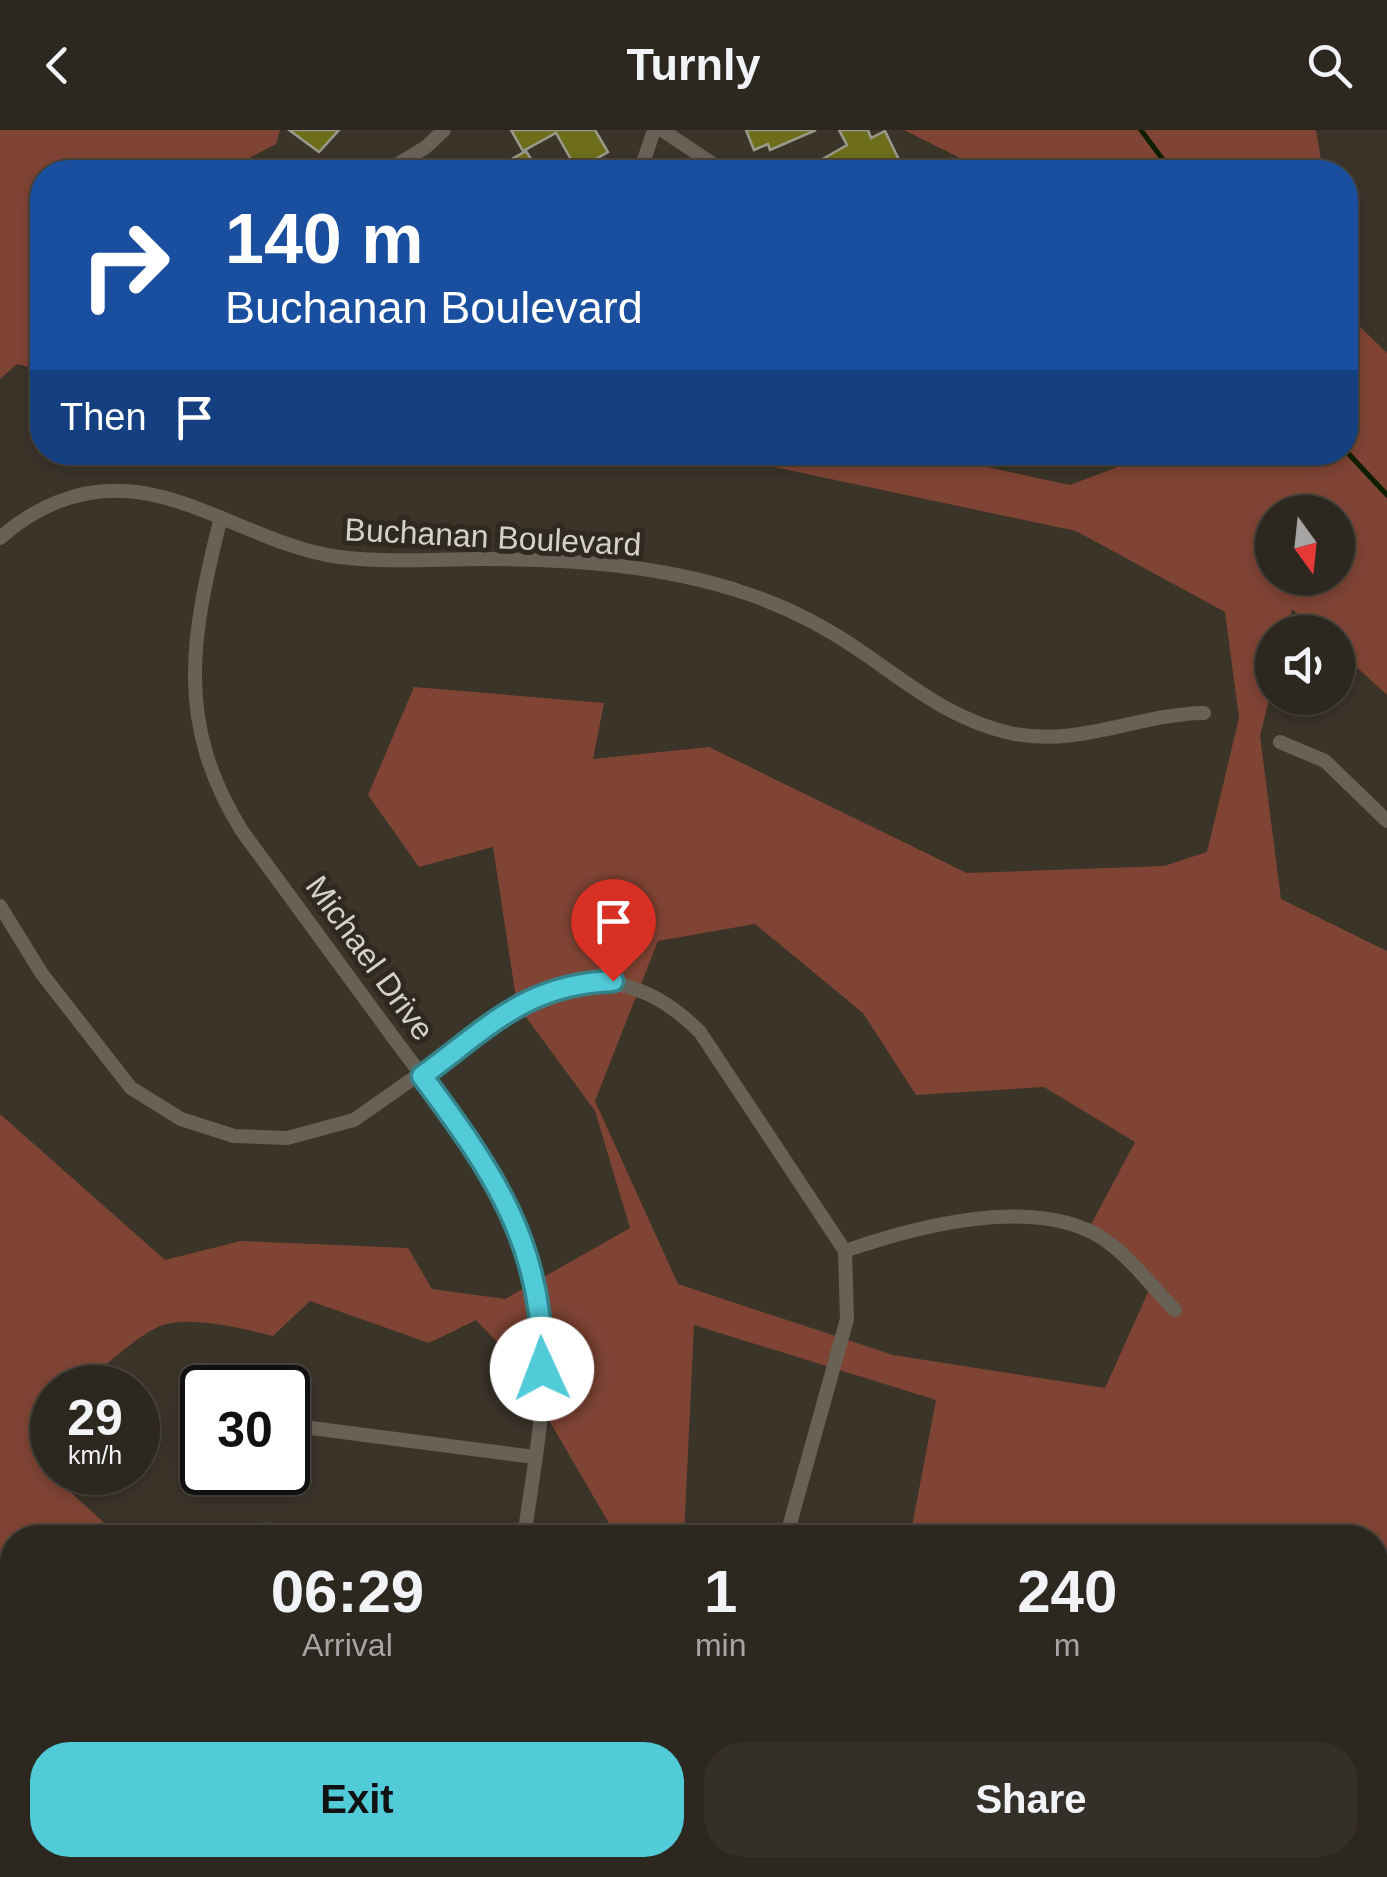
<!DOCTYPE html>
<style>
body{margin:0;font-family:Arial,sans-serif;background:#342f28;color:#f1f3f6;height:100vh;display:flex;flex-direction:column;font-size:38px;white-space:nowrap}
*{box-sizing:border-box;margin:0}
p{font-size:32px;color:#a6a5a4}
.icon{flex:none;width:55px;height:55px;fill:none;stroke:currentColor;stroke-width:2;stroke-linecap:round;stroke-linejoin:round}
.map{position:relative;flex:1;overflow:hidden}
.panel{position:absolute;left:0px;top:1395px;width:1388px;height:352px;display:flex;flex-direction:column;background:#2c271f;border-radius:40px 40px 0 0;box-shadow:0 5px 15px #0003,0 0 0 2px #48443d}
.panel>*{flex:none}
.hud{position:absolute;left:30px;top:30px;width:1328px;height:305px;border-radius:40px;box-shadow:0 5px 15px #0003,0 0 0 2px #48443d;background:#1a4fa0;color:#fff;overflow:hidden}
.needle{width:65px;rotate:165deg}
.controls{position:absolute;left:1255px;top:365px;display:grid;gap:20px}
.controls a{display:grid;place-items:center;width:100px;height:100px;border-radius:50%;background:#2c271f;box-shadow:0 5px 15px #0003,0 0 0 2px #48443d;font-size:50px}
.speed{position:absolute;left:30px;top:1235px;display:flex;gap:20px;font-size:50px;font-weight:700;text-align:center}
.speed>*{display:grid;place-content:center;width:130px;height:130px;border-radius:50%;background:#2c271f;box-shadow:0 5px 15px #0003,0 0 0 2px #48443d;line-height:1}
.speed small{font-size:25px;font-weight:400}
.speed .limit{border:5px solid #111;border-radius:15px;background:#fff;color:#111}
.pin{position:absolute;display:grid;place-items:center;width:85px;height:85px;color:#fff;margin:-102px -42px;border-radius:50% 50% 50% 0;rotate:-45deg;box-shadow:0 0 10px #0007}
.pin .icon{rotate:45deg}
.me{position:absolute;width:110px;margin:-55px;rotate:358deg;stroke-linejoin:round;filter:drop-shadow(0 0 8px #0008)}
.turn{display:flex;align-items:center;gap:35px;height:210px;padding:0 30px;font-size:45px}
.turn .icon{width:130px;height:130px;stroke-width:2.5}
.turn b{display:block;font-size:70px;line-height:85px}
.then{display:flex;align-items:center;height:95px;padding:0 30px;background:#0003;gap:20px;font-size:38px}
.eta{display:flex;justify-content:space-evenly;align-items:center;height:170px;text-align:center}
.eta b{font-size:60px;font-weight:600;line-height:70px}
.cta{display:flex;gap:20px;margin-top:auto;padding:20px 30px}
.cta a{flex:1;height:115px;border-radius:40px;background:#52cbd8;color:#111;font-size:40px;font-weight:600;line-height:115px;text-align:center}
.cta a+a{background:#342f28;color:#f1f3f6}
header{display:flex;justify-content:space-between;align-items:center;height:130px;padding:0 30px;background:#2c271f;font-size:45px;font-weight:600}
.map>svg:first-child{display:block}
.green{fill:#7f4434;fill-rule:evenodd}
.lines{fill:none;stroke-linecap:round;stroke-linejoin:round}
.stream{stroke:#0e1f00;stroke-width:5}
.building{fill:#6e6d1a;stroke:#999a8b;stroke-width:2.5}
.street{stroke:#686256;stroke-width:14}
.route-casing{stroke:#35848c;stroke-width:25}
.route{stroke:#52cbd8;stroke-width:18}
.labels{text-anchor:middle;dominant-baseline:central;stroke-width:10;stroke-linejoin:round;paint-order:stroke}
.street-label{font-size:32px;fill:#d5d1ca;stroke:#2f2a1f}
</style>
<header><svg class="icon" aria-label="back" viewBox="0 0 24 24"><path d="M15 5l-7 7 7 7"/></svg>Turnly<svg class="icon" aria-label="search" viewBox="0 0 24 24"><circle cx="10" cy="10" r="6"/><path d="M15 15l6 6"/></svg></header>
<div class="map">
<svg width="1387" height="1747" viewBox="0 0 1387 1747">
<rect width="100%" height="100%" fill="#3a3429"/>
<g class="green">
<path d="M0,0h280l-4,14 -53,28h-181v198l-25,-6 -17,15z"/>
<path d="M904,0h412l7,42h-335z"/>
<path d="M1345,182l42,41v342l-49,-45v-18h-20l-26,-23 -6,23h-14v55l-12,49 21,163 106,52v926h-132l-22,-12h142v-327l-465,-1 26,-137 -242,-75 -10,212h-67l-103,-177 -38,-40 -47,23 -119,-42 -37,35c-30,-7 -86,-22 -115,-9 -37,17 -63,60 -106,61v14l-11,8 -4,52 83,75 -108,1v270l-12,26v-720l165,146 76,-19 167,7 24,41 73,10 125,-71 -35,-117 -78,-106 -24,-158 -74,20 -51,-72 46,-108 190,16 -11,56 116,-12 258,126 197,-7 43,-14 32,-134 -14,-106 -149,-81 -368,-78h214l148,32 84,-32 191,-1zM1272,382h66v66h-66zM755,794l108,89 53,82 128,-8 91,55 -47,88 61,60 -44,98 -212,-33 -215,-71 -83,-183 63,-160z"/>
<path d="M265,1392l17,15h-51z"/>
<path d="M504,1735h98l3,12h-81z"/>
</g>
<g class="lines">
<g class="stream">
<path d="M1141,0l31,42"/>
<path d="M1345,320l42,45"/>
</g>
</g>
<g class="building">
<path d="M289,0h50l-20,22z"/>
<path d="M511,0h84l13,22 -31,18 -21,-37 -33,18z"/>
<path d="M746,0h70l-46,20 -2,-6 -14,6z"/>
<path d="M839,0h29l3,8 14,-7 17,35 -14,6h-88l47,-27z"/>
<path d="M526,21l13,21h-50z"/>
</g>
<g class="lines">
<g class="street">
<path d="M662,0l63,42"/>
<path d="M385,42l41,-25 18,-17"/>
<path d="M640,42l14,-42"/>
<path d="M220,391c-29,117 -45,202 22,310 49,67 99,135 148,202 63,85 129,163 149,270 14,76 -5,159 -15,235"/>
<path d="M0,408c34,-30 77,-50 124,-47 71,3 140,56 215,66 48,6 96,2 144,2 86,0 180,6 262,34 40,13 79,33 114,57 50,34 90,69 151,83 68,15 128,-19 194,-20"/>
<path d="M1280,612l45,19 62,60"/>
<path d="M0,776l42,68 89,114 50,31 53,17 53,2 67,-18 175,-123c68,-27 119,-17 171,35l145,219 2,68 -61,219"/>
<path d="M845,1121c69,-24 193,-58 260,-11 26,18 47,47 70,70"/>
<path d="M288,1295l246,32"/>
<path d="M186,1300l16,-4"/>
<path d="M216,1735l11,12"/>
<path d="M308,1735l12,12"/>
<path d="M700,1735l2,12"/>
<path d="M981,1735l1,12"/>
<path d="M96,1747l10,-12"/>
<path d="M264,1747l13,-12"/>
<path d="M1162,1747l3,-12"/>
</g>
</g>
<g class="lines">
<defs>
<path id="route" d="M542,1239c3,-123 -50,-199 -120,-293 67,-49 104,-92 191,-95"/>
</defs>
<use href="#route" class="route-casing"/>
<use href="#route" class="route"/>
</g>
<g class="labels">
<g class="street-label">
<text transform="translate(493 407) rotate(3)">Buchanan Boulevard</text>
<text transform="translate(370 828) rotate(54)">Michael Drive</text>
</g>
</g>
</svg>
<div class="controls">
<a><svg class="needle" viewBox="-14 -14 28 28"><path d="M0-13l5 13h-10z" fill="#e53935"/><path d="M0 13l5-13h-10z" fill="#a6a5a4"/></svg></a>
<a><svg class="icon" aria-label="sound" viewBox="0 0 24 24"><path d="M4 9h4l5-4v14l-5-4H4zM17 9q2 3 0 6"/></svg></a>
</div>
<div class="speed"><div>29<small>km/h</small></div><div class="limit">30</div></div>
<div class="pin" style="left:613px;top:851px;background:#d93025"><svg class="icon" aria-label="arrive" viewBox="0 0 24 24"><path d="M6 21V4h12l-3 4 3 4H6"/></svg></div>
<svg class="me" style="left:542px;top:1239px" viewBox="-20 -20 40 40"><circle r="19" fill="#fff"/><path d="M0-13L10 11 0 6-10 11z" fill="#52cbd8"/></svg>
<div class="hud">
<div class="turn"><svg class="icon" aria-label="right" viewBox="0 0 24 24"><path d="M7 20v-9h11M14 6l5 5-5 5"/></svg><div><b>140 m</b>Buchanan Boulevard</div></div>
<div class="then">Then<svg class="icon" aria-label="arrive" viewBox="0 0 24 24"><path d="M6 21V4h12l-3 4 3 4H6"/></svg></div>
</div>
<section class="panel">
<div class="eta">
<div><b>06:29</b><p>Arrival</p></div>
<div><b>1</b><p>min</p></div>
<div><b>240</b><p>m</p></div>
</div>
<div class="cta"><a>Exit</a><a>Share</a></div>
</section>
</div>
